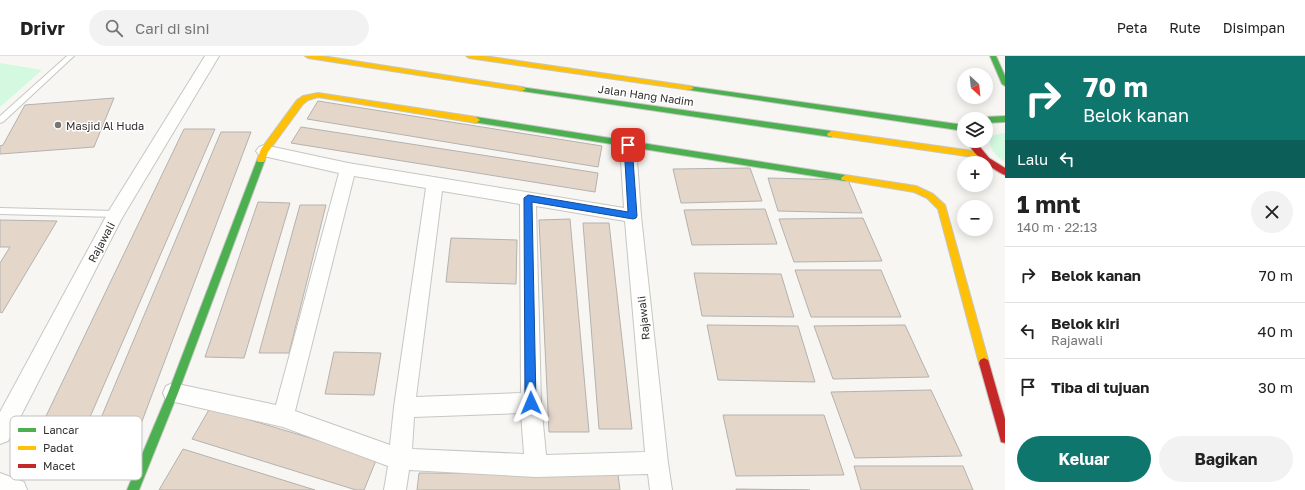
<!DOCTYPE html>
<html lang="id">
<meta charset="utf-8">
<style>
body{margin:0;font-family:"Golos Text",sans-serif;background:#f2f2f2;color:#222;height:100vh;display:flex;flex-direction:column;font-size:15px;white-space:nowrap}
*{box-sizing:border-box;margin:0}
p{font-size:13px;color:#767676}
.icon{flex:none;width:22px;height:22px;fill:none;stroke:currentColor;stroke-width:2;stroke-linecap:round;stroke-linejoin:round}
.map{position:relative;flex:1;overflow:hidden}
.side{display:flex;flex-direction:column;background:#fff;width:300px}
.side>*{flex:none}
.top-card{background:#0f766e;color:#fff;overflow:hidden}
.needle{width:26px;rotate:153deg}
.fabs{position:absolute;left:957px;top:12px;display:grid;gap:8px}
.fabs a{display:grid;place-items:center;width:36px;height:36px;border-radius:50%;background:#fff;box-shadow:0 2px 10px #0003;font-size:20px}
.pin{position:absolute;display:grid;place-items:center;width:34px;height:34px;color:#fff;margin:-17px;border-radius:8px;box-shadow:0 2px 6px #0006}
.me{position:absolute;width:44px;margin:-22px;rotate:359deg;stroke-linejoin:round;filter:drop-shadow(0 0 3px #0008)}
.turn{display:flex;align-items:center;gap:14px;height:84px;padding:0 12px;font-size:18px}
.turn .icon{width:52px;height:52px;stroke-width:2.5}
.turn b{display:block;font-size:28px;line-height:34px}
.then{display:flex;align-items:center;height:38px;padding:0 12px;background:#0003;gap:8px;font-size:15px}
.round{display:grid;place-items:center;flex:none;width:42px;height:42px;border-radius:21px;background:#f2f2f2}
.overview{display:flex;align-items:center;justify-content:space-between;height:68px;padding:0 12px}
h1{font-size:24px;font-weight:700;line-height:30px}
.action{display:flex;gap:8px;margin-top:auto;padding:8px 12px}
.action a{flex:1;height:46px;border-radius:24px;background:#0f766e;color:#fff;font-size:16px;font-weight:700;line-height:46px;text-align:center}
.action a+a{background:#f2f2f2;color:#222}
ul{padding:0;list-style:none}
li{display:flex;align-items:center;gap:12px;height:56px;padding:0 12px;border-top:1px solid #e0e0e0}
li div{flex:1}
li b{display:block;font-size:15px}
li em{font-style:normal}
header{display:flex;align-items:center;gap:24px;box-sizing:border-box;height:56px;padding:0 20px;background:#fff;border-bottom:1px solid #e0e0e0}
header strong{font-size:19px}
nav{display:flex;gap:22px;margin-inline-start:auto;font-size:14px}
.search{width:280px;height:36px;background:#f2f2f2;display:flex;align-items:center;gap:10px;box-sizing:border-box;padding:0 14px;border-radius:22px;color:#767676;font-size:15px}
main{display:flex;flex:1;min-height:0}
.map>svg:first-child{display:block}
.green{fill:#d3f9e0}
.building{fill:#e5d6ca;stroke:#b3b2af}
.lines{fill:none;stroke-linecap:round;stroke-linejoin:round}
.lane-casing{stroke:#c6c6c3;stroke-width:2}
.street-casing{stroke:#c6c6c3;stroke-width:2}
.fast-casing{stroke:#c6c6c3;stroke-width:2}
.slow-casing{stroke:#c6c6c3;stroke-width:2}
.jam-casing{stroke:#c6c6c3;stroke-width:2}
.lane{fill:#fefefd;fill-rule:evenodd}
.street{fill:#fefefd;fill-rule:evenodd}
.fast{fill:#4caf50;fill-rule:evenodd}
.slow{fill:#ffc107;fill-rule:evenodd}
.jam{fill:#c62828;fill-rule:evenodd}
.route{fill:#1a73e8;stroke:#114b97}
.poi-dot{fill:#777673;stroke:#fff;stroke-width:1.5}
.labels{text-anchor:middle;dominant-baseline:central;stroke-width:3;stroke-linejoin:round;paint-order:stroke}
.street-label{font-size:11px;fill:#32312f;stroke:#fff}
.poi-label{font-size:11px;fill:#32312f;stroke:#fff;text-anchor:start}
.key{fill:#fff;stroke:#c2c1c1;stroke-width:1}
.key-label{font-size:11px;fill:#32312f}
</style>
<header>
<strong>Drivr</strong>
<div class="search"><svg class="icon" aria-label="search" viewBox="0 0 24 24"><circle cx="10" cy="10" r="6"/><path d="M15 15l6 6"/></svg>Cari di sini</div>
<nav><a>Peta</a><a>Rute</a><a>Disimpan</a></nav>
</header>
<main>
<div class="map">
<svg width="1005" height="434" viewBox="0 0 1005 434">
<rect width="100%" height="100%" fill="#f7f6f2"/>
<g class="green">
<path d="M0,7l42,7 -42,37z"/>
<path d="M1005,77v29c-14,-8 -26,-28 0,-29z"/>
</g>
<g class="building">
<path d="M114,42l-20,49 -94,7v-8l3,-1 22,-40z"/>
<path d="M318,45l284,45 -4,21 -291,-48z"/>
<path d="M301,71l297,46 -3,19 -304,-49z"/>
<path d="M184,73h31l-135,311 -45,-1z"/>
<path d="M221,76h30l-127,337 -44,-1z"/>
<path d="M750,112l12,33 -81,2 -8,-34z"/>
<path d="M768,122l80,2 14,33 -84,-2z"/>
<path d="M258,146l32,1 -46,155 -39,-1z"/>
<path d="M300,149h26l-37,148h-30z"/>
<path d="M765,153l12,35 -85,1 -8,-35z"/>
<path d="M863,162l19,43 -88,1 -15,-43z"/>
<path d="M570,163l19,213h-40l-10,-212z"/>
<path d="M0,164l57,1 -55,92 -2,-1v-49l10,-16h-10z"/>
<path d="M583,167h26l23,206h-33z"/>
<path d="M451,182l66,2 -1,44 -70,-2z"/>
<path d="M795,214h86l20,47h-90z"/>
<path d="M694,217l87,1 13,43 -92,-1z"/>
<path d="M707,269l91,1 17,56 -97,-2z"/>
<path d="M905,269l24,52 -96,2 -19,-53z"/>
<path d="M334,296l47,1 -7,42 -49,-1z"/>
<path d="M931,334l31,66 -107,2 -24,-66z"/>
<path d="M210,352l167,50 -13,32h-8l-164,-51z"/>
<path d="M723,359h101l20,60 -108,1z"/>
<path d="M183,393l132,41h-156z"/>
<path d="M854,410h109l10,24h-112z"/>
<path d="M419,417l199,1 2,16h-203z"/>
<path d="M736,433l74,1h-74z"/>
</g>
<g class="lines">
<defs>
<g id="lane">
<path d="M67,0h7l-71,66 -3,1v-7z"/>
<path d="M0,152l116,3 4,3 -4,3 -116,-3z"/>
</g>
<g id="street">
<path d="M205,0h14l-97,162 -114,223 -8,3v-32l110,-203z"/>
<path d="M628,84l5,1 3,4 5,71 27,247 4,27h-22l-2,-16 -112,3 -127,-7 -3,20h-22l4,-24 -105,-39 -117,-27 -3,-7 3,-7 7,-3 103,22 63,-232 -80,-18 -3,-4 3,-4 5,-2 84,18 276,45 -4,-63 3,-4zM354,120l72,12 -32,219 -4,38 -95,-34zM442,135l78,13 1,189 -105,4zM536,150l89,15 20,231 -99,3 -5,-52zM521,357l3,41 -112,-5 2,-32z"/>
<path d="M0,417l24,9 3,8h-27z"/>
</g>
<g id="fast">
<path d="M990,0h6l9,20v10l-3,-2z"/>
<path d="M688,30l276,39v6l-274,-41h-2z"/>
<path d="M520,31l311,44 4,3 -4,3 -309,-46h-2z"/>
<path d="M1005,60v6l-19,1v-4h-3l3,-2z"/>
<path d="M476,61l369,58 4,3 -4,3 -372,-59 -1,-2z"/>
<path d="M261,101l4,3 -87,233 -39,97h-12l41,-97 89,-233z"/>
</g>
<g id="slow">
<path d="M305,0h17l200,31 4,2 -4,2 -214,-33z"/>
<path d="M466,0h18l206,30 4,2 -4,2 -221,-32z"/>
<path d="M318,37l158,24 4,3 -4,3 -158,-26 -10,3 -5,4 -35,48 -4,10h-6l-1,-2 4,-11 36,-49 6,-4z"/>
<path d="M831,75l149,21 4,3 -4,3 -152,-22 -1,-2z"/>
<path d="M845,119l71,11 17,8 12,11 44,158 -1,3 -4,2 -4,-2 -1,-3 -41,-154 -11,-11 -13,-6 -72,-12 -1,-2z"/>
</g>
<g id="jam">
<path d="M969,85h6l14,17 16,10v7c-9,-3 -38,-24 -36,-34z"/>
<path d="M984,302l4,2 1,3 16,56v24l-4,-1 -1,-4 -21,-75 1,-3z"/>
</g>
</defs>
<use href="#lane" class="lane-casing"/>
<use href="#street" class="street-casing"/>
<use href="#fast" class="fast-casing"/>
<use href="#slow" class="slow-casing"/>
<use href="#jam" class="jam-casing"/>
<use href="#lane" class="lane"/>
<use href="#street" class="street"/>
<use href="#fast" class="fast"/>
<use href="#slow" class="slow"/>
<use href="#jam" class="jam"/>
</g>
<path class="route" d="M628,86l4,3 5,71 -1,2 -3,1 -101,-17 4,201 -2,4 -3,1 -4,-1 -2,-4 -1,-205 4,-3 100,17 -4,-67z"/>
<circle class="poi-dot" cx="58" cy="69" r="4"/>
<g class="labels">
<g class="street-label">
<text transform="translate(646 39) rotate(8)">Jalan Hang Nadim</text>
<text transform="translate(101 186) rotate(-62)">Rajawali</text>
<text transform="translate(643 262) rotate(-96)">Rajawali</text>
</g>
<g class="poi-label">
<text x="66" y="69">Masjid Al Huda</text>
</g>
</g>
<rect x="10" y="360" width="132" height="64" rx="6" class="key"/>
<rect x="18" y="372" width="18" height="4" fill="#4caf50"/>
<rect x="18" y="390" width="18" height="4" fill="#ffc107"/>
<rect x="18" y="408" width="18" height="4" fill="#c62828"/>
<g class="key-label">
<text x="43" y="378">Lancar</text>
<text x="43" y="396">Padat</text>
<text x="43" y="414">Macet</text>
</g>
</svg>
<div class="fabs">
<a><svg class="needle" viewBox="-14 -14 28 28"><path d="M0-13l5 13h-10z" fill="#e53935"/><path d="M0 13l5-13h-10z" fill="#767676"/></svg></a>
<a><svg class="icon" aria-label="layers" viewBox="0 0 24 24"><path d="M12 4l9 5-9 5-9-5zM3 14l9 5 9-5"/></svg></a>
<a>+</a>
<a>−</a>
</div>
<div class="pin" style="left:628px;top:89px;background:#d93025"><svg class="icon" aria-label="arrive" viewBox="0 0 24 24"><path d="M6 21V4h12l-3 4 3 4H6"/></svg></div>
<svg class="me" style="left:531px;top:347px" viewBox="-20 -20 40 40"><path d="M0-17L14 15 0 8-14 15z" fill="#1a73e8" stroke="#fff" stroke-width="4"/></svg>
</div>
<section class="side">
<div class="top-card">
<div class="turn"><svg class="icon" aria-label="right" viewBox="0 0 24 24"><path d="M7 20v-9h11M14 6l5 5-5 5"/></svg><div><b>70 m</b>Belok kanan</div></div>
<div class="then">Lalu<svg class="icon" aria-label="left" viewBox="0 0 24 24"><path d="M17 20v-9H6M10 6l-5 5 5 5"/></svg></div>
</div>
<div class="overview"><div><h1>1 mnt</h1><p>140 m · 22:13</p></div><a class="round"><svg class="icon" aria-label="close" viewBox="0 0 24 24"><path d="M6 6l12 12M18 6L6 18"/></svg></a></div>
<ul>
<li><svg class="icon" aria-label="right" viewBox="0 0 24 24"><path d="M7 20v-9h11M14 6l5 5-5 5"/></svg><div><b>Belok kanan</b></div><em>70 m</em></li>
<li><svg class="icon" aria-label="left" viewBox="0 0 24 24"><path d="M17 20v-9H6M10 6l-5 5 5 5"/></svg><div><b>Belok kiri</b><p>Rajawali</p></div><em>40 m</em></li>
<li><svg class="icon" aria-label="arrive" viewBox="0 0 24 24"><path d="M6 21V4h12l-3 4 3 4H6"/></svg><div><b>Tiba di tujuan</b></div><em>30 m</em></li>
</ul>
<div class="action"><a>Keluar</a><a>Bagikan</a></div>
</section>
</main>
